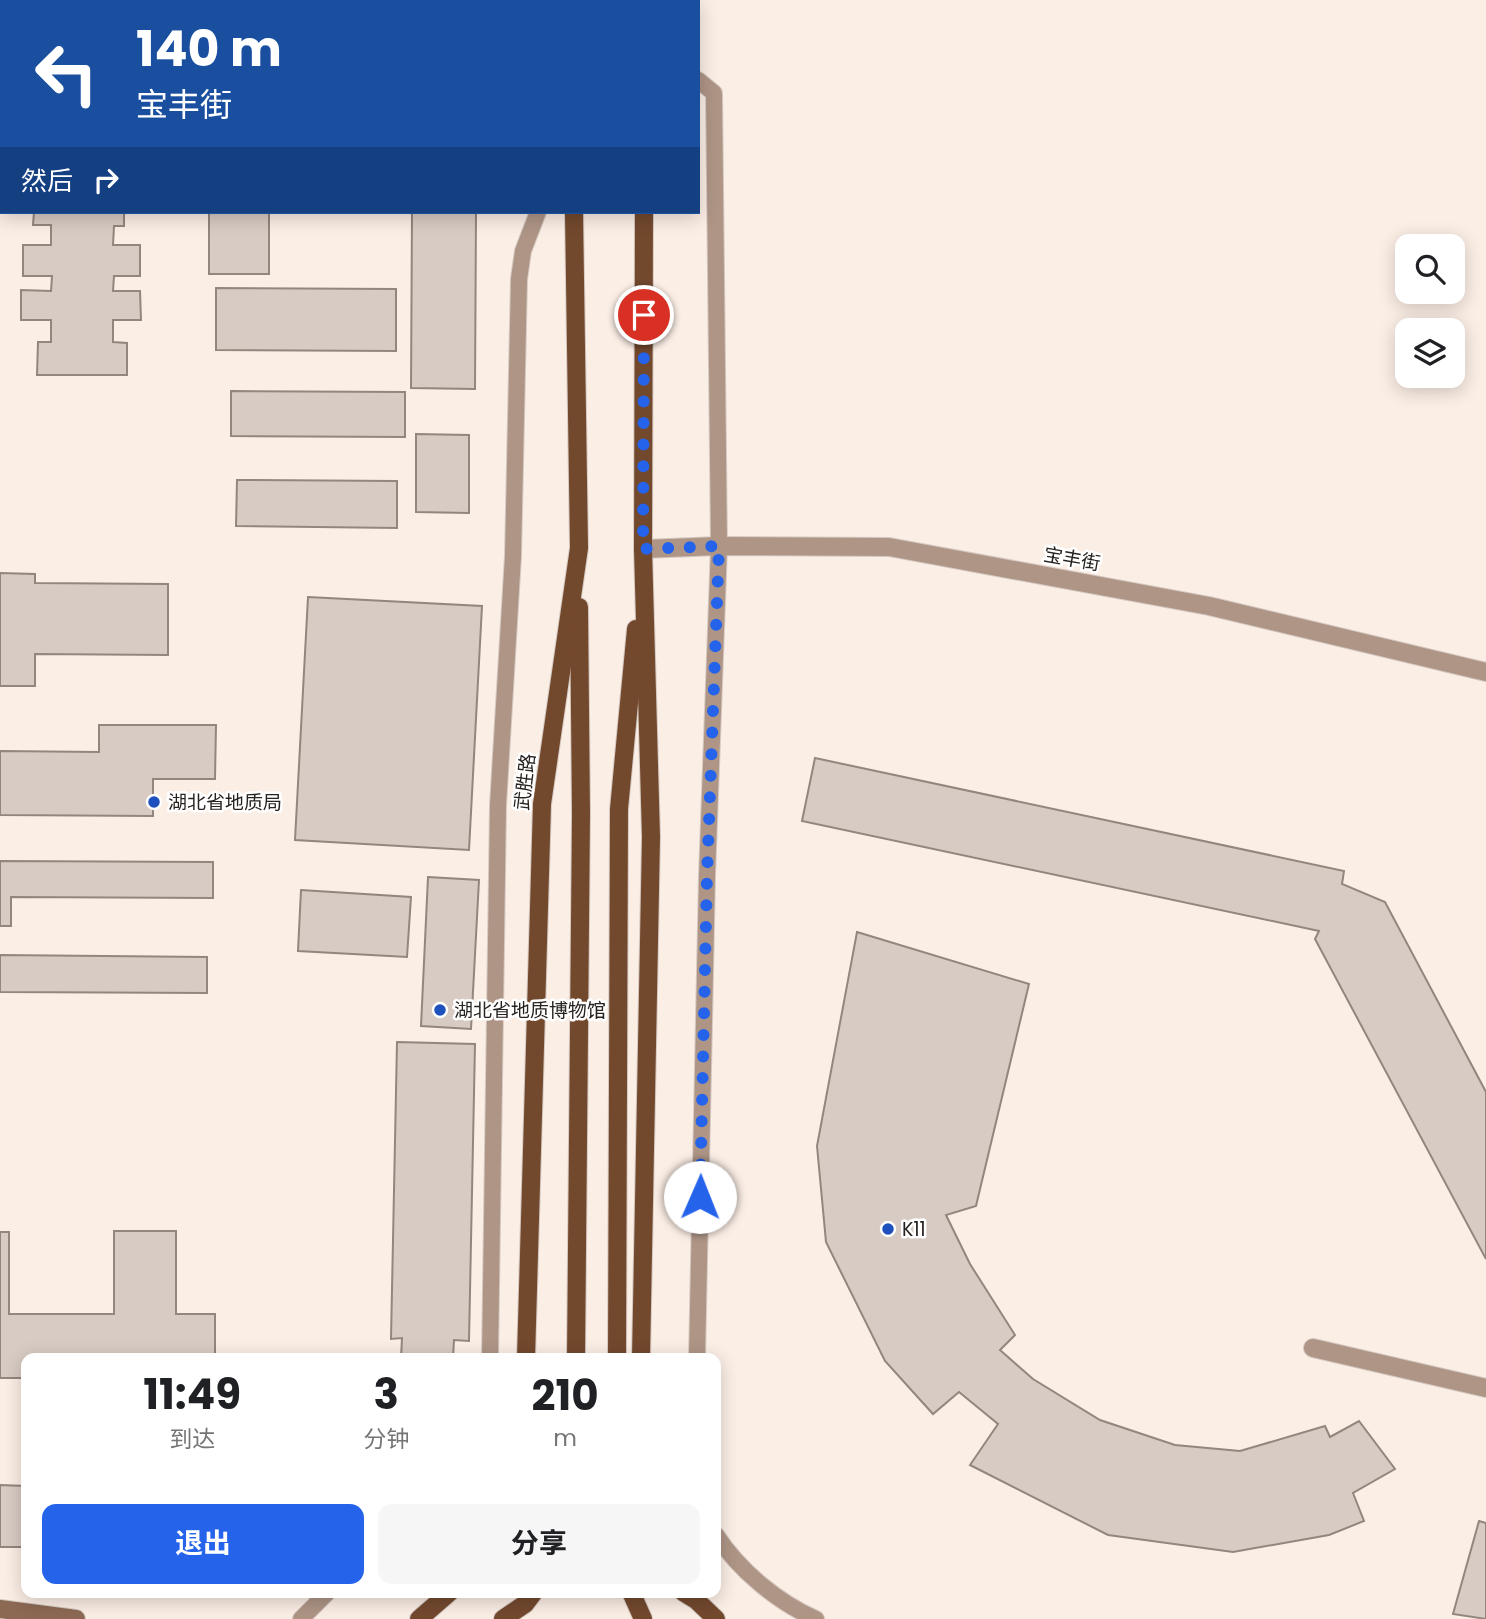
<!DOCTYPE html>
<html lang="zh">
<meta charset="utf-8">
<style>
body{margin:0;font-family:Poppins,"Noto Sans SC",sans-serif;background:#f6f6f6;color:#202124;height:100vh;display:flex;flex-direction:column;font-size:26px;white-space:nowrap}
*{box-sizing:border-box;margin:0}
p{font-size:23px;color:#757577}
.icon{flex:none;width:38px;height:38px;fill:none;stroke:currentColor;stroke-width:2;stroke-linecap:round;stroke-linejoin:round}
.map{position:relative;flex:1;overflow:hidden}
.drawer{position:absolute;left:21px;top:1353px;width:700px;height:245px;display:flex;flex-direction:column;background:#fff;border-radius:14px;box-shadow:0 4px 18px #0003}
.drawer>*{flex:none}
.guide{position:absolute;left:0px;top:0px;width:700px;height:214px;box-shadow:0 4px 18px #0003;background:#1a4fa0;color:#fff;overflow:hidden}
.tools{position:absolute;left:1395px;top:234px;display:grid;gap:14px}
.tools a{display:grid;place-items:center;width:70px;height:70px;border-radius:14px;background:#fff;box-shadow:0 4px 18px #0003;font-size:35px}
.pin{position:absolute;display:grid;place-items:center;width:60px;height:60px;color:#fff;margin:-30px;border:4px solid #fff;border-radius:50%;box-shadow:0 2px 7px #0007}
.me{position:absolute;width:77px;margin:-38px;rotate:1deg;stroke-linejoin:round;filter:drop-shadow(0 0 5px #0008)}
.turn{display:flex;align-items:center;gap:24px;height:147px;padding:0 21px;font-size:32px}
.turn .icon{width:91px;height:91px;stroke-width:2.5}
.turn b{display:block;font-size:49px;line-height:60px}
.then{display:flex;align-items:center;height:66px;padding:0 21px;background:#0003;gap:14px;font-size:26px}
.eta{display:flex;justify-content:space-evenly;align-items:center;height:119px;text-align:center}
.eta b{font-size:42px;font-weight:700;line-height:49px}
.cta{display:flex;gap:14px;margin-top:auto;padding:14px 21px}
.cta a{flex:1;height:80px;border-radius:14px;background:#2563eb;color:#fff;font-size:28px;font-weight:700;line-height:80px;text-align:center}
.cta a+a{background:#f6f6f6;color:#202124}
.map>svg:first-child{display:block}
.building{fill:#d8cbc3;stroke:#92867e;stroke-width:2}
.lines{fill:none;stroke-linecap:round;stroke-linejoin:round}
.lane-casing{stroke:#d5c9c2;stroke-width:18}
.street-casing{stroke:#d5c9c2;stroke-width:20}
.secondary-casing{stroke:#d5c9c2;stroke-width:20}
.primary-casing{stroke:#d5c9c2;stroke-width:20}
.lane{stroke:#ae9586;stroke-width:16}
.street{stroke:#ae9586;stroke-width:18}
.secondary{stroke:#8c6953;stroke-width:18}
.primary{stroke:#73492e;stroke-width:18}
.route{stroke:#2563eb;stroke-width:12;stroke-dasharray:0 21.6}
.poi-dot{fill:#1f51be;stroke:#fff;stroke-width:2.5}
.labels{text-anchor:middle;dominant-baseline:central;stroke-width:5;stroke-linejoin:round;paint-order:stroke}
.street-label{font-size:19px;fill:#282320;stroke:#fff}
.poi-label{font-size:19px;fill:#282320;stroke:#fff;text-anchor:start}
</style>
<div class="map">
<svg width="1486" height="1619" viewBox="0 0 1486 1619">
<rect width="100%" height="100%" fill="#fbeee5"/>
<g class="building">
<path d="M34,212h90v14h-10l-1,19h27v31h-26l-1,15h27l1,29h-28v22l14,1v32h-90l1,-33h13v-22h-30v-30l30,1 1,-15h-29v-31h28v-20h-18z"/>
<rect x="209" y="212" width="60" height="62"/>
<path d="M412,212h64l-1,177 -64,-1z"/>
<path d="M216,288l180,1v62l-180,-1z"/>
<path d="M231,391l174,1v45l-174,-1z"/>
<path d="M416,434l53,1v78l-53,-1z"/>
<path d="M237,480l160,1v47l-161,-2z"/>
<path d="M0,573l35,1v9l133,1v71l-133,-1v32h-35z"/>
<path d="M308,597l174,9 -13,244 -174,-10z"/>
<path d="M99,725h117l-1,54h-62v37l-153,-1v-64l99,1z"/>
<path d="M815,758l529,113 -2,13 43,18 101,190v167l-171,-320 4,-8 -517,-110z"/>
<path d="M0,861l213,1v36l-202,-1v29h-11z"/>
<path d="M428,877l51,3 -8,149 -50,-3z"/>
<path d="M301,890l110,7 -4,60 -109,-6z"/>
<path d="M857,932l172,52 -53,222 -30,9 24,49 45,71 -15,15 33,29 67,41 75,25 65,6 85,-25 5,11 29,-16 36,48 -42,24 11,28 -35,14 -96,17 -125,-17 -138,-70 28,-41 -39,-32 -26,22 -48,-53 -59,-119 -9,-96z"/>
<path d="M0,955l207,2v36l-207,-1z"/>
<path d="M397,1042l78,2 -6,297 -15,-1 -1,18h-52l1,-20 -11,1z"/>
<path d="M114,1231h62v83h39v44h-189v20h-26v-146h9v82h105z"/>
<path d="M0,1485l26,1v61h-26z"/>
<path d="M1479,1521l7,2v96l-33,-5z"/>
</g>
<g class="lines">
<defs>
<g id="lane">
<path d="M490,1358l8,-553 15,-249 6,-277 4,-28 15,-39"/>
<path d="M697,1358l10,-482 12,-330 -5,-453 -16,-13"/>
<path d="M716,1535c23,35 61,67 100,84"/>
<path d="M301,1619l27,-27"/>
</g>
<g id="street">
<path d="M643,549l76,-3 170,1 320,59 277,66"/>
<path d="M1313,1348l173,40"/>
</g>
<path id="secondary" d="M0,1609l76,10"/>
<g id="primary">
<path d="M570,0v2"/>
<path d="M645,2v-2"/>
<path d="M526,1358l16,-554 37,-256 -5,-336"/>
<path d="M576,1358l5,-544 -2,-207"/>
<path d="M617,1358l2,-549 17,-180"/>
<path d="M641,1358l10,-521 -8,-288 1,-337"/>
<path d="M631,1592l12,27"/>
<path d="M683,1592l13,8 20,19"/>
<path d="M419,1619l31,-27"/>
<path d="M503,1619l22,-15 9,-12"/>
</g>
</defs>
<use href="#lane" class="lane-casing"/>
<use href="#street" class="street-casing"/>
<use href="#secondary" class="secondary-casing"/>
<use href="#primary" class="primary-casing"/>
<use href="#lane" class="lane"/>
<use href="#street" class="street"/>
<use href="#secondary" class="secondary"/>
<use href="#primary" class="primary"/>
</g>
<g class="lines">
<path class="route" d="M644,315l-1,234 76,-3 -12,330 -7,321"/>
</g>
<g class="poi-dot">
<circle cx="154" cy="802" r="7"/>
<circle cx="440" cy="1010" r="7"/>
<circle cx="888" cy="1229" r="7"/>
</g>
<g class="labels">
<g class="street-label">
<text transform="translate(1072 559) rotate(10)">宝丰街</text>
<text transform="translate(525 782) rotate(-83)">武胜路</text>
</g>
<g class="poi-label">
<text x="168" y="802">湖北省地质局</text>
<text x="454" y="1010">湖北省地质博物馆</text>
<text x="902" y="1229">K11</text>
</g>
</g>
</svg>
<div class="tools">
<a><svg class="icon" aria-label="search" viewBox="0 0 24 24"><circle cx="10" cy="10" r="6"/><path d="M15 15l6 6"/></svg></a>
<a><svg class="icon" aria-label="layers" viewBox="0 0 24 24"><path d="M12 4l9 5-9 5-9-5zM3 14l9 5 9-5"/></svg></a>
</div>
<div class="pin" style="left:644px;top:315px;background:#d93025"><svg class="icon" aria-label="arrive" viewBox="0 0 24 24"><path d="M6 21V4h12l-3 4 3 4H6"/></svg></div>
<svg class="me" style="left:700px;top:1197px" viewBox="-20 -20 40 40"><circle r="19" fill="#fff"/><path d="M0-13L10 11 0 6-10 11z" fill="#2563eb"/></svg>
<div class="guide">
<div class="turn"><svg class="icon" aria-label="left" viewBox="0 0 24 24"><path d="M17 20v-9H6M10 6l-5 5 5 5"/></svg><div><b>140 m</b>宝丰街</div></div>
<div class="then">然后<svg class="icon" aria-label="right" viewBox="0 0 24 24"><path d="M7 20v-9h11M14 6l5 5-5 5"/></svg></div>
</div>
<section class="drawer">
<div class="eta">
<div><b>11:49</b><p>到达</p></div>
<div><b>3</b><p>分钟</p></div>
<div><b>210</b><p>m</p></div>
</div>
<div class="cta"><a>退出</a><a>分享</a></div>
</section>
</div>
